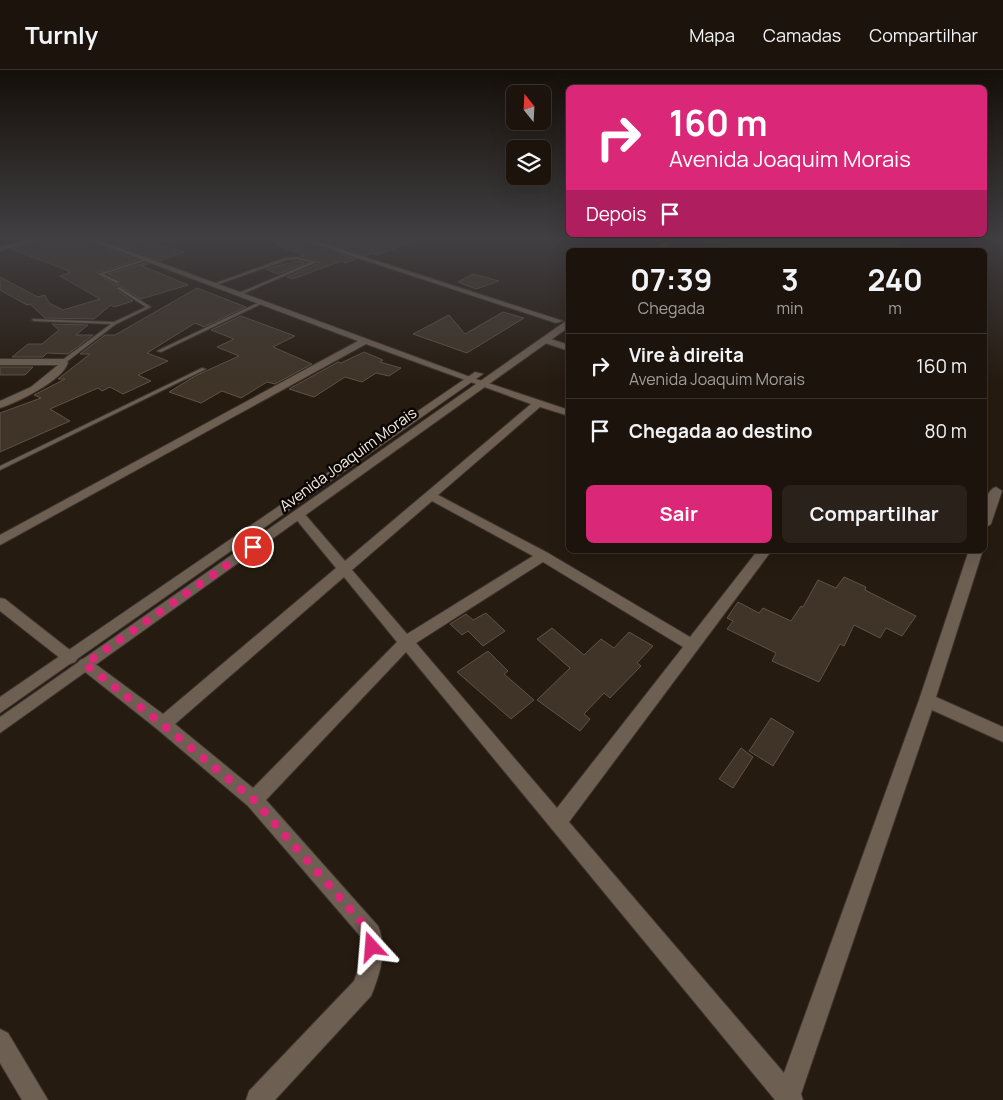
<!DOCTYPE html>
<html lang="pt">
<meta charset="utf-8">
<style>
body{margin:0;font-family:Manrope,sans-serif;background:#29211a;color:#f1f3f6;height:100vh;display:flex;flex-direction:column;font-size:19px;white-space:nowrap}
*{box-sizing:border-box;margin:0}
p{font-size:16px;color:#a09e9d}
.icon{flex:none;width:28px;height:28px;fill:none;stroke:currentColor;stroke-width:2;stroke-linecap:round;stroke-linejoin:round}
.map{position:relative;flex:1;overflow:hidden}
.panel{position:absolute;left:566px;top:178px;width:421px;height:305px;display:flex;flex-direction:column;background:#1c140c;border-radius:8px;box-shadow:0 5px 20px #0002,0 0 0 1px #3a332d}
.panel>*{flex:none}
.hud{position:absolute;left:566px;top:15px;width:421px;height:152px;border-radius:8px;box-shadow:0 5px 20px #0002,0 0 0 1px #3a332d;background:#db2777;color:#fff;overflow:hidden}
.needle{width:32px;rotate:342deg}
.fabs{position:absolute;left:506px;top:15px;display:grid;gap:10px}
.fabs a{display:grid;place-items:center;width:45px;height:45px;border-radius:8px;background:#1c140c;box-shadow:0 5px 20px #0002,0 0 0 1px #3a332d;font-size:25px}
.pin{position:absolute;display:grid;place-items:center;width:42px;height:42px;color:#fff;margin:-21px;border:2px solid #fff;border-radius:50%;box-shadow:0 1px 5px #0007}
.me{position:absolute;width:55px;margin:-28px;rotate:341deg;stroke-linejoin:round;filter:drop-shadow(0 0 4px #0008)}
.turn{display:flex;align-items:center;gap:18px;height:105px;padding:0 20px;font-size:22px}
.turn .icon{width:65px;height:65px;stroke-width:2.5}
.turn b{display:block;font-size:35px;line-height:42px}
.then{display:flex;align-items:center;height:48px;padding:0 20px;background:#0003;gap:10px;font-size:19px}
.eta{display:flex;justify-content:space-evenly;align-items:center;height:85px;text-align:center}
.eta b{font-size:30px;font-weight:700;line-height:35px}
.button{display:flex;gap:10px;margin-top:auto;padding:10px 20px}
.button a{flex:1;height:58px;border-radius:8px;background:#db2777;color:#fff;font-size:20px;font-weight:700;line-height:58px;text-align:center}
.button a+a{background:#29211a;color:#f1f3f6}
ul{padding:0;list-style:none}
li{display:flex;align-items:center;gap:15px;height:65px;padding:0 20px;border-top:1px solid #3a332d}
li div{flex:1}
li b{display:block;font-size:19px}
li em{font-style:normal}
header{display:flex;align-items:center;gap:30px;box-sizing:border-box;height:70px;padding:0 25px;background:#1c140c;border-bottom:1px solid #3a332d}
header strong{font-size:24px}
nav{display:flex;gap:28px;margin-inline-start:auto;font-size:18px}
.map>svg:first-child{display:block}
.green{fill:#245100}
.building{fill:#403428;stroke:#5f5145}
.lines{fill:none;stroke-linecap:round;stroke-linejoin:round}
.service-casing{stroke:#3d342f;stroke-width:2}
.minor-casing{stroke:#3d342f;stroke-width:2}
.tertiary-casing{stroke:#3d342f;stroke-width:2}
.service{fill:#6d5f52;fill-rule:evenodd}
.minor{fill:#6d5f52;fill-rule:evenodd}
.tertiary{fill:#6d5f52;fill-rule:evenodd}
.route{stroke:#db2777;stroke-width:9;stroke-dasharray:0 16.2}
.labels{text-anchor:middle;dominant-baseline:central;stroke-width:5;stroke-linejoin:round;paint-order:stroke}
.street-label{font-size:15px;fill:#f6eee6;stroke:#0c0704}
</style>
<header>
<strong>Turnly</strong>
<nav><a>Mapa</a><a>Camadas</a><a>Compartilhar</a></nav>
</header>
<div class="map">
<svg width="1003" height="1030" viewBox="0 0 1003 1030">
<rect width="100%" height="100%" fill="#261b10"/>
<path class="green" d="M906,168l-8,12h-148l-58,-11z"/>
<g class="building">
<path d="M47,168h35l55,22 -41,13 19,12 4,-1v-5l-11,-5 37,-11 3,1 -6,2 46,19 -47,14 -23,-14 -2,4 17,12 -19,6 -3,-2 -17,14 -49,-1 -15,-14 -3,1 -27,-15v-13l38,20 7,-2 4,8 14,7 37,-11 -40,-23 11,-4 -59,-23z"/>
<path d="M98,168h21l1,7 20,-5 45,12 -25,9z"/>
<path d="M271,168h24l61,21 -10,4 -5,-2 -48,18 -6,-2 31,-13 1,-3 -19,-5 4,-1 -27,-10 3,-1 -9,-3z"/>
<path d="M312,168h107v1l-42,16 -5,-2 -6,3z"/>
<path d="M296,191l9,2 -27,11 -12,-5z"/>
<path d="M473,204l26,7 -23,8 -18,-7z"/>
<path d="M197,218l49,19 -42,20 -9,-4 -48,30 21,8 -30,14 13,6 -28,13 -13,-7 -8,4 -4,-3 -48,21 20,12 -70,31v-39l41,-15 -7,-3 31,-16h-7l32,-25h-10l25,-19h10l14,-8z"/>
<path d="M503,242l21,6 -57,35 -54,-19 36,-19 16,19z"/>
<path d="M241,246l54,20 -22,11 39,17 -37,20 -8,-2 -26,16 -19,-7 -21,12 -32,-11 26,-16 44,-20 -22,-9 17,-8 -23,-9z"/>
<path d="M52,254l36,1 -12,10h17l-25,19 -21,-1 -4,4h-31l16,-13h14l17,-14z"/>
<path d="M364,282l19,8 -3,2 21,6 -12,8 -13,-3 -14,9 -17,-5 -31,20 -25,-8 49,-27 3,1z"/>
<path d="M0,297h33l-8,8h-25z"/>
<path d="M844,507l22,10 -1,3 51,26 -14,20 -16,-8 -6,10 -26,-13 -10,21 -4,-2 -21,38 -47,-21 4,-8 -49,-24 6,-8 -6,-3 11,-16 21,11 4,-5 28,13 10,-15 2,1 15,-27 18,8z"/>
<path d="M486,543l19,18 -22,15 -15,-15 -6,4 -12,-11 16,-10 7,6z"/>
<path d="M552,558l32,27 17,-16 13,9 15,-16 24,14 -16,17 4,3 -31,32 -6,-5 -20,21 6,5 -10,12 -43,-31 33,-32 -33,-29z"/>
<path d="M488,581l20,20 -4,3 30,26 -23,19 -54,-47z"/>
<path d="M771,648l23,14 -21,34 -24,-15z"/>
<path d="M741,678l12,9 -20,31 -14,-9z"/>
</g>
<g class="lines">
<defs>
<g id="service">
<path d="M296,187l21,5 -77,33 -2,-1 1,-1 72,-31 -15,-3 -9,1 -71,25 -3,-1 72,-26z"/>
<path d="M145,189l3,1 -45,14 15,7v2h-2l-18,-9z"/>
<path d="M119,217l32,20 -35,17 -51,39h-4v-2l50,-37 -77,-3 -2,-1 1,-1 81,3 32,-15 -28,-18 -1,-1z"/>
<path d="M262,231l3,1 -104,50 -4,-1z"/>
<path d="M202,298l4,1 -206,101v-4z"/>
</g>
<g id="minor">
<path d="M35,168h10l-45,13v-4z"/>
<path d="M84,168h9l380,140 96,32v6l-29,-9 -102,88 110,58 142,84 68,-87h14l-203,272 215,251 135,-373 50,-150h14l-47,147 67,30v15l-71,-32 -131,384 2,6h-28l-369,-448 -140,148 112,126c10,23 2,48 -7,70l-96,104h-29l3,-9 105,-110 7,-19v-25l-113,-131 -91,-77 -77,-61 -3,-4 3,-4 5,-2 5,2 73,54 173,-146 -41,-50 -2,-3 2,-3h8l42,49 186,-157 -165,-60 -366,201v-10l358,-194zM432,431l101,55 -126,78 -55,-64zM543,492l140,85 -126,161 -141,-165zM344,507l53,65 -144,146 -78,-64z"/>
<path d="M297,168h9l257,83 -7,2z"/>
<path d="M545,267l24,8v6l-27,-9v-4z"/>
<path d="M0,289h63l5,3c-3,17 -51,41 -68,46v-7l31,-14 27,-22h-58z"/>
<path d="M996,417l6,4 -11,33 -6,4c0,-11 -3,-37 11,-41z"/>
<path d="M0,528l5,1 70,55 3,4 -3,4 -5,2 -5,-2 -65,-51z"/>
<path d="M0,959l8,4 40,67h-26l-22,-37z"/>
</g>
<g id="tertiary">
<path d="M670,168h7l-16,12h-7z"/>
<path d="M566,251h3v6l-569,406v-16z"/>
<path d="M475,302l8,2 -483,339v-16z"/>
</g>
</defs>
<use href="#service" class="service-casing"/>
<use href="#minor" class="minor-casing"/>
<use href="#tertiary" class="tertiary-casing"/>
<use href="#service" class="service"/>
<use href="#minor" class="minor"/>
<use href="#tertiary" class="tertiary"/>
</g>
<linearGradient id="sky" x2="0" y2="1"><stop stop-color="#150f09"/><stop offset="0.54" stop-color="#413f42"/><stop offset="1" stop-color="#413f42" stop-opacity="0"/></linearGradient>
<rect width="1003" height="312" fill="url(#sky)"/>
<g class="lines">
<path class="route" d="M253,477l-168,117 77,60 92,76 117,133 1,14"/>
</g>
<g class="labels">
<g class="street-label">
<text transform="translate(348 389) rotate(-36)">Avenida Joaquim Morais</text>
</g>
</g>
</svg>
<div class="fabs">
<a><svg class="needle" viewBox="-14 -14 28 28"><path d="M0-13l5 13h-10z" fill="#e53935"/><path d="M0 13l5-13h-10z" fill="#a09e9d"/></svg></a>
<a><svg class="icon" aria-label="layers" viewBox="0 0 24 24"><path d="M12 4l9 5-9 5-9-5zM3 14l9 5 9-5"/></svg></a>
</div>
<div class="pin" style="left:253px;top:477px;background:#d93025"><svg class="icon" aria-label="arrive" viewBox="0 0 24 24"><path d="M6 21V4h12l-3 4 3 4H6"/></svg></div>
<svg class="me" style="left:372px;top:877px" viewBox="-20 -20 40 40"><path d="M0-17L14 15 0 8-14 15z" fill="#db2777" stroke="#fff" stroke-width="4"/></svg>
<div class="hud">
<div class="turn"><svg class="icon" aria-label="right" viewBox="0 0 24 24"><path d="M7 20v-9h11M14 6l5 5-5 5"/></svg><div><b>160 m</b>Avenida Joaquim Morais</div></div>
<div class="then">Depois<svg class="icon" aria-label="arrive" viewBox="0 0 24 24"><path d="M6 21V4h12l-3 4 3 4H6"/></svg></div>
</div>
<section class="panel">
<div class="eta">
<div><b>07:39</b><p>Chegada</p></div>
<div><b>3</b><p>min</p></div>
<div><b>240</b><p>m</p></div>
</div>
<ul>
<li><svg class="icon" aria-label="right" viewBox="0 0 24 24"><path d="M7 20v-9h11M14 6l5 5-5 5"/></svg><div><b>Vire à direita</b><p>Avenida Joaquim Morais</p></div><em>160 m</em></li>
<li><svg class="icon" aria-label="arrive" viewBox="0 0 24 24"><path d="M6 21V4h12l-3 4 3 4H6"/></svg><div><b>Chegada ao destino</b></div><em>80 m</em></li>
</ul>
<div class="button"><a>Sair</a><a>Compartilhar</a></div>
</section>
</div>
